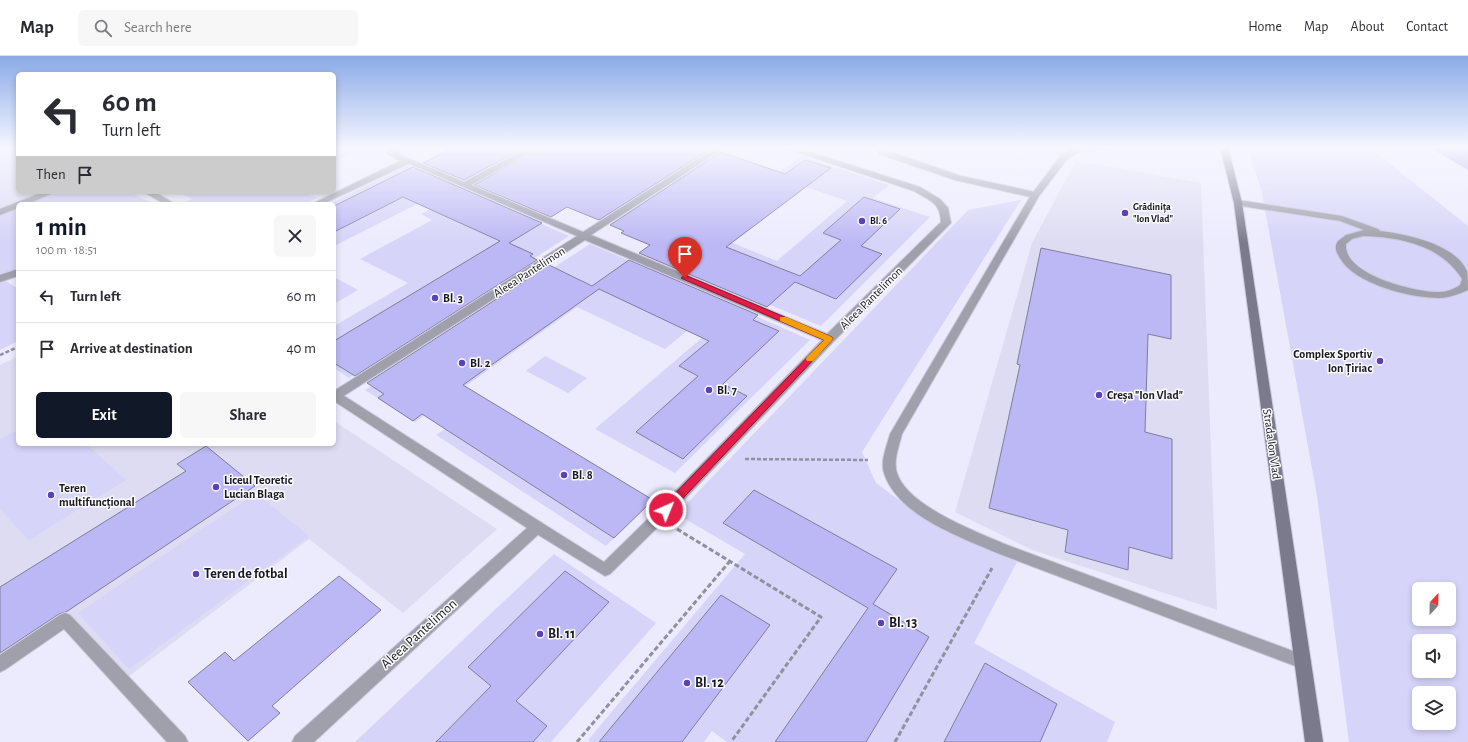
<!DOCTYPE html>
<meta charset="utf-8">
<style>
body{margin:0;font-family:"Alegreya Sans",sans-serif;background:#f7f7f7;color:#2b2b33;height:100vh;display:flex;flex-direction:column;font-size:15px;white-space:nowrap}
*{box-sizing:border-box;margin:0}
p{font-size:13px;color:#7c7c81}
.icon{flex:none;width:22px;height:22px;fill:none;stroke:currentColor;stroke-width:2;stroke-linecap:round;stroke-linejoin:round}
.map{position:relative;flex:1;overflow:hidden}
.side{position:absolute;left:16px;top:146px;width:320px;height:244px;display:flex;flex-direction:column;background:#fff;border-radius:6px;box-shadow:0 2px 6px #0003}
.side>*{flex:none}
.top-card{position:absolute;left:16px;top:16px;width:320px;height:122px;border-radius:6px;box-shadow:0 2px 6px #0003;background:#fff;color:#2b2b33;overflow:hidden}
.needle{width:26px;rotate:22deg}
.fabs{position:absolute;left:1412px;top:526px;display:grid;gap:8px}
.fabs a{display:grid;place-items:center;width:44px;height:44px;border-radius:6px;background:#fff;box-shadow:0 2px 6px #0003;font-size:20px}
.pin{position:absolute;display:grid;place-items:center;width:34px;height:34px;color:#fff;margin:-41px -17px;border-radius:50% 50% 50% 0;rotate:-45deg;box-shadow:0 0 4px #0007}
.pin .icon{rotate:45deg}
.me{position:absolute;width:44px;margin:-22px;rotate:44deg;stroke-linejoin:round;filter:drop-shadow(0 0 3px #0008)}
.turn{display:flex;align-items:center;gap:14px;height:84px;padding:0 20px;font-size:18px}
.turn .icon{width:52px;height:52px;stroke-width:2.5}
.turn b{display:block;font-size:28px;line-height:34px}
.then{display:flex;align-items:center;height:38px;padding:0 20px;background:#0003;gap:8px;font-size:15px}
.round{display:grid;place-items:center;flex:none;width:42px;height:42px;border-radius:6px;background:#f7f7f7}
.head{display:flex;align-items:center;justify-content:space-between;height:68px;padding:0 20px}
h1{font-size:24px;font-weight:700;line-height:30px;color:#111827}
.primary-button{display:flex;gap:8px;margin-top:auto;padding:8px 20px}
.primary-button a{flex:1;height:46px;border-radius:6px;background:#111827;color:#fff;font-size:16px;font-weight:700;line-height:46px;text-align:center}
.primary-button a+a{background:#f7f7f7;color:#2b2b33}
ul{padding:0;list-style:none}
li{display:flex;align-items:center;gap:12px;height:52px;padding:0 20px;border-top:1px solid #e1e1e2}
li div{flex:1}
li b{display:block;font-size:15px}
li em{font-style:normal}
header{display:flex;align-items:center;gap:24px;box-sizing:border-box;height:56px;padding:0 20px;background:#fff;border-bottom:1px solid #e1e1e2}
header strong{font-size:19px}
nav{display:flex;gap:22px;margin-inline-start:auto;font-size:14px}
.search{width:280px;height:36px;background:#f7f7f7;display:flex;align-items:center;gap:10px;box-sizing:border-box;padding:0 14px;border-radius:6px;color:#7c7c81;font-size:15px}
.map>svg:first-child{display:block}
.built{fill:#dddcf2}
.green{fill:#d6d4f8;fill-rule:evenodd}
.water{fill:#9f99e4}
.building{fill:#bcb8f5;stroke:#7f7e9b}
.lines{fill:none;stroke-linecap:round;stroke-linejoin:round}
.lane-casing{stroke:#cac9db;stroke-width:2}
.street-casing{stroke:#cac9db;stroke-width:2}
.secondary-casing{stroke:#cac9db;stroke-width:2}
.path-far1{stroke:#91909f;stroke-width:2.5;stroke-dasharray:4 2;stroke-linecap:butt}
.path{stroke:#91909f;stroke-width:3;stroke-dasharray:5 2.5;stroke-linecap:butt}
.lane{fill:#a0a0ad;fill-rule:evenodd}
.street{fill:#a0a0ad;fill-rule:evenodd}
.secondary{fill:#7b7a8d;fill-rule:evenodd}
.route{fill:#e11d48;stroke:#92132f}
.slow{fill:#f59e0b}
.poi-dot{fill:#5b41b9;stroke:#fbfbfb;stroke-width:1.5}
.labels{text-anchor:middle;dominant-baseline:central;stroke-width:3;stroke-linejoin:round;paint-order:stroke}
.far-poi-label{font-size:10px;font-weight:bold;fill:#181722;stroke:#fbfbfb;text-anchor:start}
.street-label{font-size:12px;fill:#181722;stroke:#fbfbfb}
.poi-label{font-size:12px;font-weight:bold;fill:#181722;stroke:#fbfbfb;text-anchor:start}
.near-poi-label{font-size:14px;font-weight:bold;fill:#181722;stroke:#fbfbfb;text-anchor:start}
.near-street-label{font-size:14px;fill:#181722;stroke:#fbfbfb}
</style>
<header>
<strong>Map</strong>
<div class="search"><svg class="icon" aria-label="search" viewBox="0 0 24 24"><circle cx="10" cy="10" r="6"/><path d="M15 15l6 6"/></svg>Search here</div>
<nav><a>Home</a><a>Map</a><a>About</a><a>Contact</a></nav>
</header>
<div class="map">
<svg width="1468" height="686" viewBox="0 0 1468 686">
<rect width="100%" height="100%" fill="#ecebfe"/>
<g class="built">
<path d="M0,91h18v45h23l-41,16z"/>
<path d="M1076,105l125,22 16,427 -185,-60 -77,-38 77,-269z"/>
<path d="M18,300v88h316v-23l163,108 -94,84 -94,-74 -181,138 -59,-63 -69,48v-297z"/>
</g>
<g class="green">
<path d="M334,91h33l-33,15z"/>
<path d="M1248,91h121l99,79v516h-119l-32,-246 -55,-303zM1419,533h30v30h-30zM1419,585h30v30h-30zM1419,637h30v30h-30z"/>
<path d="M801,100l88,29 -16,13 57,19 -109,109 -142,-59 39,-30 59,24 70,-60 -73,-25z"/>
<path d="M407,110l46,20 -119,60v-42h-6z"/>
<path d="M466,134l103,46 -220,142 -15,-10v-42l74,-43 -48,-24 72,-39 -11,-6z"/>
<path d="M60,136h70l23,12h-124z"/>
<path d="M178,136h126l13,6 -12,6h-122l9,-5z"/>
<path d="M1021,144l-159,252 14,31 45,33 96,46 -43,81 141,79 -8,20h-380l-15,-11 -8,11h-114l-2,-2 157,-186 -68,-40 291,-304z"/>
<path d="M18,152v60l-18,7v-60z"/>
<path d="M590,188l134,57 -59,48 -88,-42 -162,115 -50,-32z"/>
<path d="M334,221l24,13 -24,14z"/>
<path d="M6,225l12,8v52l-18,9v-67z"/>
<path d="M737,252l73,32 -135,133 -80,-44z"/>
<path d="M545,300l42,22 -19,15 -42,-22z"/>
<path d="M445,373l169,109 -8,8 -170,-111z"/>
<path d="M18,374v14h68l40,36 -97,60 -29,-31v-70z"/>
<path d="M256,437l53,43 -180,133 -51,-56z"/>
<path d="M554,498l102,69 -105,119h-196z"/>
</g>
<path class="water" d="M1428,91h40v23z"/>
<g class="building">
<path d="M454,91h71l-61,33 -41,-17z"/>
<path d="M541,91h164l5,2 -111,71 -32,-13 -16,10 -77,-32z"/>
<path d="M721,96l64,22 20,-14 26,8 -105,79 74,29 41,-36 -18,-7 41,-36 36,12 -39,37 21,8 -46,45 -41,-17 -28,25 -128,-54 11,-8 -29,-12 3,-2 -14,-6z"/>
<path d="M413,111l129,56 -33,20 24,11 -3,2 7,4 -182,116 -21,-13v-22l166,-100 -97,-44 -69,35v-26z"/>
<path d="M1041,192l130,27v64l-23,-5 -3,98 27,7v120l-43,-12 -1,23 -63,-18 3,-22 -79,-22 31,-143 -3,-1z"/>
<path d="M629,204l129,55 -5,5 26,11 -56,53 24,12 -64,63 -47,-27 62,-56 -19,-10 30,-25 -110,-52 -136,96 190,115 -39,38 -192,-124 -9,7 -35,-23 6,-4 -17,-11 182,-118 43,21z"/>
<path d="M206,390l49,40 -189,126 -7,2 -59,39v-66l186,-116 -9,-7z"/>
<path d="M754,434l143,79 -24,35 56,33 -63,105h-91l93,-134 -145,-85z"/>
<path d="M565,515l44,31 -93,99 31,25 -14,16h-97l55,-56 -23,-19z"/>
<path d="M339,520l42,34 -109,96 8,7 -32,28 -60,-59 37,-30 9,9z"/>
<path d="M721,539l49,30 -88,117h-83z"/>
<path d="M985,607l72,41 -17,38h-96z"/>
</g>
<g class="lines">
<defs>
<g id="lane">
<path d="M529,91h11l-69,38 112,47 133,-85h10l-135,88 236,99 114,-112c-1,-20 -11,-21 -27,-31l-133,-44h13l126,40 20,12 8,9 3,15 -2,2 -116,117 -169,179 -54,53 -5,2 -73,-45 -2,-4 2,-4 5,-2 5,2 62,39 50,-49 168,-173 -237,-100 -246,159 -5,1v-9l243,-155 -174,-75 4,-2h3l54,23z"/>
<path d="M879,94h6l76,26 74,16 4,3 -4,3 -80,-18 -76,-26z"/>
<path d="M43,136h12l-27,12h-10v4l-18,7v-6z"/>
<path d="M144,136h11l20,12h-11z"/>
<path d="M1238,144l104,16 36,13 2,2c26,3 75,13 87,40 1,5 1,13 1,19 -9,4 -19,8 -29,8 -28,0 -85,-14 -99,-40 -4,-6 -6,-11 -2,-17l8,-6 18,-5 -24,-9 -105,-16 -1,-2zM1363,180c37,1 78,9 99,43l-2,6c-6,4 -13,7 -20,7 -24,1 -97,-17 -94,-48l6,-5z"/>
<path d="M18,213v7l-18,6v-7z"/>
<path d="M65,557l5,2 115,121 3,6h-21l-103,-113 -58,40 -6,3v-17l60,-40z"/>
</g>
<g id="street">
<path d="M396,91h11l-10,6 13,6 1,2 -1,2 -87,41h-11l88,-43 -14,-8z"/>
<path d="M1082,91h30l-4,2 -28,3 -12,6 -29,38 -137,238c-3,12 -9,27 -5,39 10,33 80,59 110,72l302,112 2,5 -2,5 -6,2 -306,-116c-37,-16 -100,-38 -113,-80 -4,-12 3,-27 6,-39l141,-239 31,-41 10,-5z"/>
<path d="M334,335l4,1 204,131 2,4 -2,4 -228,211h-22l3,-6 232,-208 -193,-127z"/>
</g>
<path id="secondary" d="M1220,91h8l14,56 81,539h-18l-71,-539z"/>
</defs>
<use href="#lane" class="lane-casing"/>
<use href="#street" class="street-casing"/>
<use href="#secondary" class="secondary-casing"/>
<g class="path-far1">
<path d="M0,299l18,-8"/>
<path d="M745,403l123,1"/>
</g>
<g class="path">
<path d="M677,473l144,88 -90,125"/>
<path d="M577,686l153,-181"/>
<path d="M895,686l97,-174"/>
</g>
<use href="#lane" class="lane"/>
<use href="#street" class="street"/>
<use href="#secondary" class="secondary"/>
</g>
<linearGradient id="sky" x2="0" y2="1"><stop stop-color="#8ba9e6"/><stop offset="0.49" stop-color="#f6f6ff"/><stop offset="1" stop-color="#f6f6ff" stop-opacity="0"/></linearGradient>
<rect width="1468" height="187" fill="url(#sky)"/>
<path class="route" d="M685,219l147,62 1,2 -163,173 -4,2 -4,-2 -1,-2 1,-3 162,-167 -141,-61 -2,-1z"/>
<path class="slow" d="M780,261h6l46,20 1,2 -20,22h-6l-1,-2 1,-2 17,-17 -44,-19z"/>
<g class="poi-dot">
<circle cx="1125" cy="157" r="4"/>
<circle cx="862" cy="165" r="4"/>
<circle cx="435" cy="242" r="4"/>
<circle cx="1380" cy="305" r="4"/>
<circle cx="462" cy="307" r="4"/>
<circle cx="709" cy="334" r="4"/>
<circle cx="1099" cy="339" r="4"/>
<circle cx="564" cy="419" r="4"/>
<circle cx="216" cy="431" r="4"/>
<circle cx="51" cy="439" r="4"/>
<circle cx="196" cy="518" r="4"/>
<circle cx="881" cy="567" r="4"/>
<circle cx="540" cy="578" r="4"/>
<circle cx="687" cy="627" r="4"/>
</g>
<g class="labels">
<g class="far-poi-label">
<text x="1133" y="151">Grădinița<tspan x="1133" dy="12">"Ion Vlad"</tspan></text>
<text x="870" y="165">Bl. 6</text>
</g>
<g class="street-label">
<text transform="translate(529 216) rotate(-33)">Aleea Pantelimon</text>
<text transform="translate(871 242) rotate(-45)">Aleea Pantelimon</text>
<text transform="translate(1272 388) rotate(82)">Strada Ion Vlad</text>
</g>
<g class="poi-label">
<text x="443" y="242">Bl. 3</text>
<text x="1372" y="298" text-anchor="end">Complex Sportiv<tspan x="1372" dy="14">Ion Țiriac</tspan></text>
<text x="470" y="307">Bl. 2</text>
<text x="717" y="334">Bl. 7</text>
<text x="1107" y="339">Creșa "Ion Vlad"</text>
<text x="572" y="419">Bl. 8</text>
<text x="224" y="424">Liceul Teoretic<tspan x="224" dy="14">Lucian Blaga</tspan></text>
<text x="59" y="432">Teren<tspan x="59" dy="14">multifuncțional</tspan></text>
</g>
<g class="near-poi-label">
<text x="204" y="518">Teren de fotbal</text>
<text x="889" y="567">Bl. 13</text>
<text x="548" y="578">Bl. 11</text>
<text x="695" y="627">Bl. 12</text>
</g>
<g class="near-street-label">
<text transform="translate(419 578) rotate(-42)">Aleea Pantelimon</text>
</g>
</g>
</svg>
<div class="fabs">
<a><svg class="needle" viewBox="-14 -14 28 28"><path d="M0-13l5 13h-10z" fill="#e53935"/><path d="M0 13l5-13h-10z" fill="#7c7c81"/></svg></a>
<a><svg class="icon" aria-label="sound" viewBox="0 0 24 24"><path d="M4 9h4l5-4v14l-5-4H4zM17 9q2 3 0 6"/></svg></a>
<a><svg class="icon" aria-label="layers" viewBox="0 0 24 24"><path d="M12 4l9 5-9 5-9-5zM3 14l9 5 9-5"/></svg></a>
</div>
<div class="pin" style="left:685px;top:222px;background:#d93025"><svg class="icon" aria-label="arrive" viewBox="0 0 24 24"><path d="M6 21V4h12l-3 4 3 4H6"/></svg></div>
<svg class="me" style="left:666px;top:454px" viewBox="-20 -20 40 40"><circle r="17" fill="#e11d48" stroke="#fff" stroke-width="3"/><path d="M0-11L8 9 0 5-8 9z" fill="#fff"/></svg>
<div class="top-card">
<div class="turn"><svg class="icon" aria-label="left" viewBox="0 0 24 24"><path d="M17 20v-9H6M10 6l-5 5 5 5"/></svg><div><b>60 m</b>Turn left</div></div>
<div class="then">Then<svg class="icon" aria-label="arrive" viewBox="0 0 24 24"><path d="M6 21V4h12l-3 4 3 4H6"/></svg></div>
</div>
<section class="side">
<div class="head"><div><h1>1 min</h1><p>100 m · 18:51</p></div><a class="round"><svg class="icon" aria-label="close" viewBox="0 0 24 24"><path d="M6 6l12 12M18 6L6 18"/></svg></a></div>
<ul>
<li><svg class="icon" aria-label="left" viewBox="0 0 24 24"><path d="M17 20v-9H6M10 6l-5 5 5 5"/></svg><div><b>Turn left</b></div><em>60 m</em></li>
<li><svg class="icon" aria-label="arrive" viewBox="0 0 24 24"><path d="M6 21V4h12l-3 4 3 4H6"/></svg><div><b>Arrive at destination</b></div><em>40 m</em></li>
</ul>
<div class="primary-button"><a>Exit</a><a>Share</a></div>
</section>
</div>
